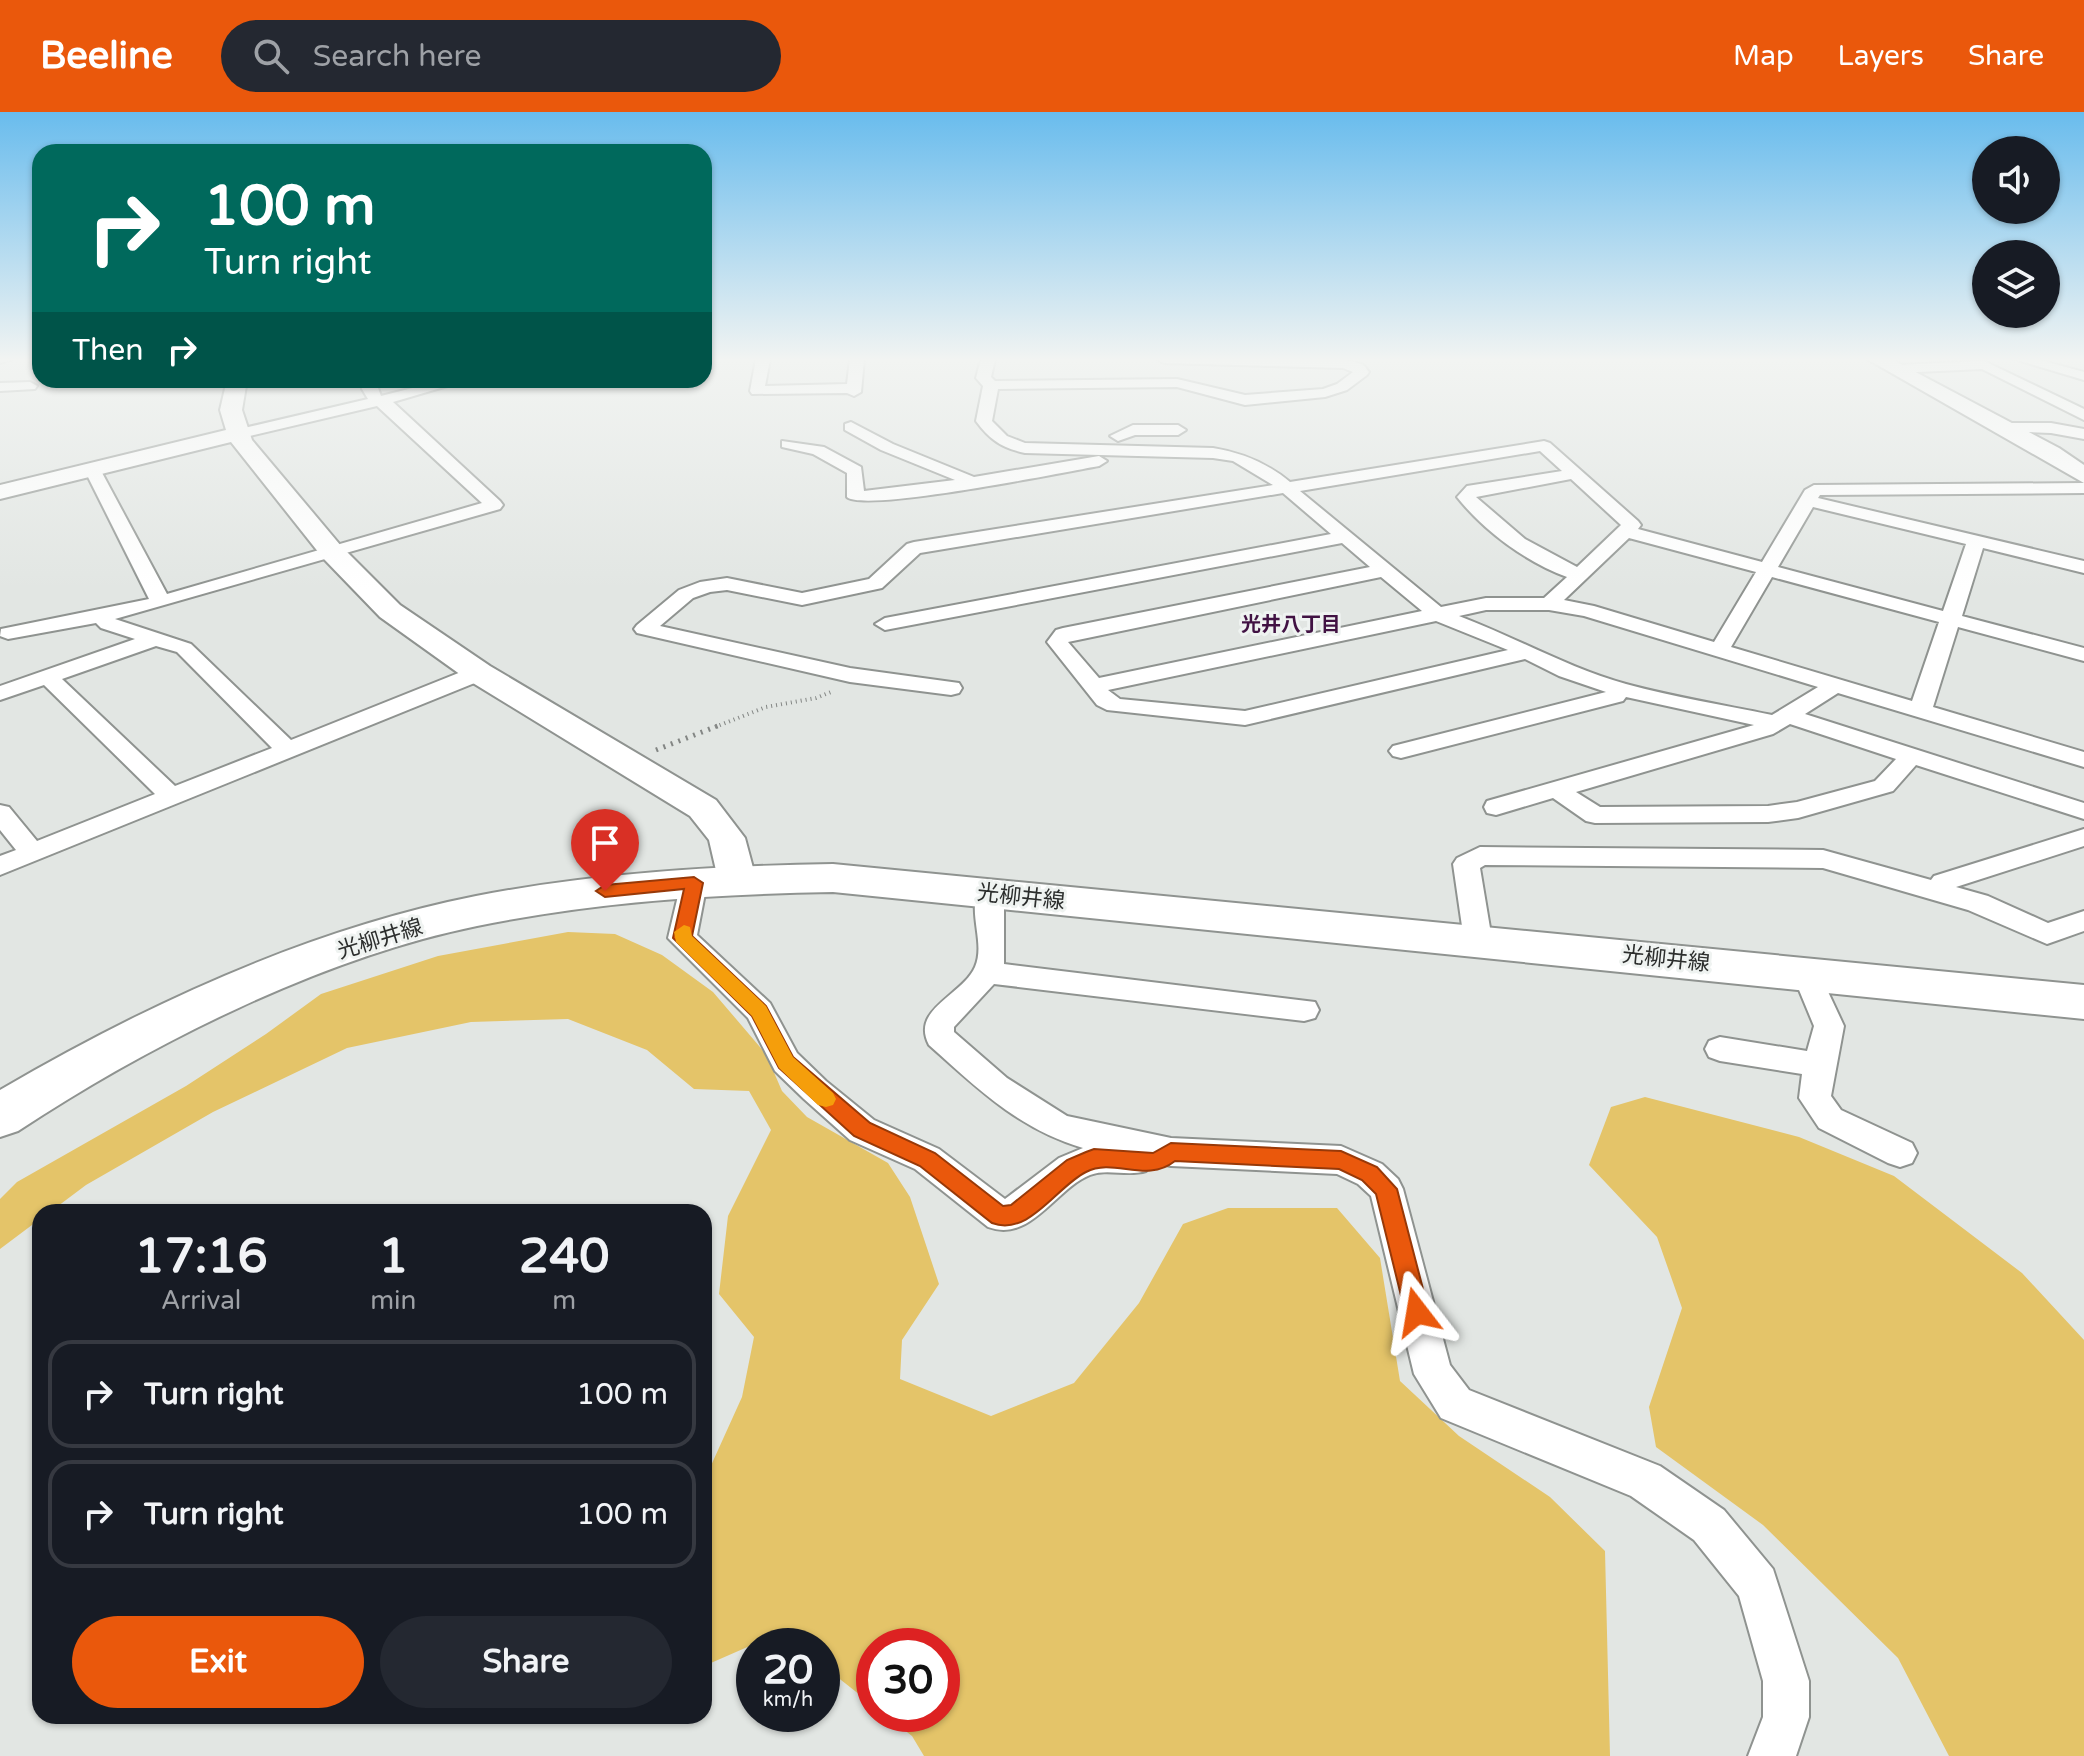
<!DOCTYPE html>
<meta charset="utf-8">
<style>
body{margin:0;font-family:"Varela Round","Noto Sans JP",sans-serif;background:#242831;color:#f1f3f6;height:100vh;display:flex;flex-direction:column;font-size:30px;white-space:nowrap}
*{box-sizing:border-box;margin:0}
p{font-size:26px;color:#9ea1a6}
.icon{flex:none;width:44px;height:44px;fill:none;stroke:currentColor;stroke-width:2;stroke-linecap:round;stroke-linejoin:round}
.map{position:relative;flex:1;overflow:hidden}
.details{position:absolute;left:32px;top:1092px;width:680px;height:520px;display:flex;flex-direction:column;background:#171b24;border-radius:24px;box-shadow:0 2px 6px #0004}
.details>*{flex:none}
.banner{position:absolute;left:32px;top:32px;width:680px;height:244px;border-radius:24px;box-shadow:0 2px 6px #0004;background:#00695c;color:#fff;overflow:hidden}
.controls{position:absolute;left:1972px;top:24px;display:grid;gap:16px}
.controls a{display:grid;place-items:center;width:88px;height:88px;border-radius:50%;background:#171b24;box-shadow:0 2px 6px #0004;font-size:40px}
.speed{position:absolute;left:736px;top:1516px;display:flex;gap:16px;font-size:40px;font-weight:700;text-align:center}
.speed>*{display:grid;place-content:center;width:104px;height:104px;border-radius:50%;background:#171b24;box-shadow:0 2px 6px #0004;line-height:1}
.speed small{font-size:20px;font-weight:400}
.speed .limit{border:12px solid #d22;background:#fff;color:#111}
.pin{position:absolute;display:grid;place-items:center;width:68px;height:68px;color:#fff;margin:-82px -34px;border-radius:50% 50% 50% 0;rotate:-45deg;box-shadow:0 0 8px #0007}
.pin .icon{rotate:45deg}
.me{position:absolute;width:88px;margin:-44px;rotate:346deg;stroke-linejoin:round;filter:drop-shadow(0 0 6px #0008)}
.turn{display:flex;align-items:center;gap:28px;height:168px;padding:0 40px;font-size:36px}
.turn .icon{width:104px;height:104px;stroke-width:2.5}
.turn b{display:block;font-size:56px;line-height:68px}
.then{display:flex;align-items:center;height:76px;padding:0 40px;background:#0003;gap:16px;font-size:30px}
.eta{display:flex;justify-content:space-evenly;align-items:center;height:136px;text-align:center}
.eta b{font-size:48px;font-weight:800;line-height:56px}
.cta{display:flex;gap:16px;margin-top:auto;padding:16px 40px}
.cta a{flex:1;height:92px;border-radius:48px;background:#ea580c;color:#fff;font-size:32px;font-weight:800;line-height:92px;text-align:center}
.cta a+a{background:#242831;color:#f1f3f6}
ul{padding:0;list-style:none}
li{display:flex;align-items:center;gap:24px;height:108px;margin:0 16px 12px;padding:0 24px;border:4px solid #363941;border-radius:24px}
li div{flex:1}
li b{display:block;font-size:30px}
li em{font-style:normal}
header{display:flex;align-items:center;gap:48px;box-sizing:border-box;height:112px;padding:0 40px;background:#ea580c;color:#fff}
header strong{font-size:38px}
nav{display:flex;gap:44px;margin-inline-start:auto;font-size:28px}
.search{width:560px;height:72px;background:#242831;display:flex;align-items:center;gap:20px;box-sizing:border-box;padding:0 28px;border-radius:44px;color:#9ea1a6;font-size:30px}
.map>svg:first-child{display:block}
.green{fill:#e4c469}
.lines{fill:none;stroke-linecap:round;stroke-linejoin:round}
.street-casing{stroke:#8f9390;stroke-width:4}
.secondary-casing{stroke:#8f9390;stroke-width:4}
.primary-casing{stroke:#8f9390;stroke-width:4}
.path-far1{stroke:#838684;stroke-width:4;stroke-dasharray:1 4;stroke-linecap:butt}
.path{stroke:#838684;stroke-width:5;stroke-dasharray:2 6;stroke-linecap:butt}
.street{fill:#fff;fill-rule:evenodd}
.secondary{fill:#fff;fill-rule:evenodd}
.primary{fill:#fff;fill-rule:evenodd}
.route{fill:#ea580c;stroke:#983908;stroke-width:2}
.slow{fill:#f59e0b}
.labels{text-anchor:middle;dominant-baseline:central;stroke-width:6;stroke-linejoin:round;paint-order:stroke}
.far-neighbourhood-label{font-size:20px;font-weight:bold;fill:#411243;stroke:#eff3f1}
.street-label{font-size:22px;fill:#2c2e2d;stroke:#eff3f1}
</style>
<header>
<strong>Beeline</strong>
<div class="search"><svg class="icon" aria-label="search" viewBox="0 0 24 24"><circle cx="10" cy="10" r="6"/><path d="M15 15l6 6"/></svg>Search here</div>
<nav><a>Map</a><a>Layers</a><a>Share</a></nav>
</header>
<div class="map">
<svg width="2084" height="1644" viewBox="0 0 2084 1644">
<rect width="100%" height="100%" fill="#e2e6e3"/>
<g class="green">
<path d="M568,820l47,2 47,21 51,37 53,62 16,37 25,26 81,46 22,34 29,87 -37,56 -2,39 91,37 83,-33 65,-80 44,-79 45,-16h109l43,50 20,123 59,55 91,61 55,54 5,205h-686l-12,-20 -28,-22h58v-68h-68v60l-52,-41v-19l-70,-1 -48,21v-185l38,-84 12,-60 -35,-43 9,-78 43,-86 -22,-39 -55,-2 -47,-39 -79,-31 -97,3 -124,26 -134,64 -127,73 -36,27h-10v7l-40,30v-50l17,-17 169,-96 80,-52 55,-40 117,-38z"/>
<path d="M1645,985l154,40 95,39 128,97 62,67v416h-135l-51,-98 -135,-133 -107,-78 -7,-40 33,-99 -25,-71 -68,-72 22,-58z"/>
</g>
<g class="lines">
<defs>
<g id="street">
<path d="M0,247h13l-13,4z"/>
<path d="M756,247h14l-5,27 82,-2 3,-25h14l-3,33 -7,4 -7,-3 -95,1 -2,-3z"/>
<path d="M981,247h14l-4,18 4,4 182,-2 68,16 78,-6 14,-5 16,-12 -10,-4 -179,-5 -7,-4c32,-2 180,-6 204,5 4,1 5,5 8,8l-2,3 -20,15 -22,7 -80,8 -68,-18 -179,2 -6,32 15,15 18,7 188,5c30,5 54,15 77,34l254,-41 6,2 88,78 3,4 -3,4 124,33 43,-72 9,-5 270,-2v10l-264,2 -2,3 266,63v12l-101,-25 -21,68 122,32v13l-126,-34 -25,80 151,45v15l-246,-74 -33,21 279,89v16l-168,-54 -23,26 -95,27 -30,4 -173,1 -9,-2 -33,-23 -57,17 -9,-2 -3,-6 3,-6 267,-76 -128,-28 -3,4 -222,57 -8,-2 -4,-5 4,-5 213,-54 -47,-16 -34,-17 -280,66 -138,-15 -10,-5 -50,-63 9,-12 7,-2 307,-61 -28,-24 -457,87 -10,-6 10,-6 446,-84 -48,-41 -363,60 -38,35 -80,17 -75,-15 -17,2 -17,6 -33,28 190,42 109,15 3,5 -3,5 -8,2 -101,-13 -213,-49 -3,-4 3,-4 42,-35 21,-8 27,-4 75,15 67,-14 38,-35 7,-2 359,-57 -40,-24 -20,-3 -188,-5c-23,-5 -35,-13 -49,-32l7,-35 -7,-8zM1540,339l22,20 -95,15 -10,11c27,34 69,65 110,80l-23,21h-58l-45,9 -141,-116zM1571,367l50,46 -44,42 -52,-28 -49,-42zM1813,395l153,37 -23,67 -165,-44zM1629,426l127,34 -42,70 -120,-36 -30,-6zM1381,465l41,34 -323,67 -31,-36zM1772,465l167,45 -27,79 -181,-54zM1486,498h63l35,6 234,71 -46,28c-48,-10 -98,-18 -146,-31 -58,-16 -111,-47 -167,-68zM1436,509l72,29 -263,61 -125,-12 -12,-9zM1790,612l106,35 -21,22 -78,21 -29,4 -168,1 -24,-15 197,-58z"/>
<path d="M2014,247h22l48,13v8z"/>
<path d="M1984,249l100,48v11l-102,-51 -86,4 -7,-4 7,-4z"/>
<path d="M361,268h14l6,16 63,-16h24l-75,22 107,99 3,4 -3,4 -385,110 76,25 100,96 180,-72h16l3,5 -3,5 -487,197v-19l16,-6 -16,-20v-25l9,2 28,34 118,-47 -111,-109 -44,15v-14l135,-47 -34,-11 -5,-5 -88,16 -8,-3 1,-7 148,-30 -65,-130 2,-4 6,-1 8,5 67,125 315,-91 -105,-97 -140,33 -8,-5 2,-3 137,-32 -6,-10zM156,534l21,6 95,96 -97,38 -113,-107z"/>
<path d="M30,270l7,4 -2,3 -35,2v-8z"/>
<path d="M851,310l42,22 81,33 125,-21 8,5 -8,5c-34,6 -235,47 -252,31v-24l-34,-19 -31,-7v-6l42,6 37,20 3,24 91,-11 -74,-30 -36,-20v-6z"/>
<path d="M2006,311h45l33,6v10l-33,-6 -51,-2 -2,-3z"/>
<path d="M1133,313h45l8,5 -8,5h-43l-17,6 -8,-5z"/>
<path d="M2084,717v17l-128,41 32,9 60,27 36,-12v20l-37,13 -79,-34 -145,-42 -338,-3 -5,3 12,72 -4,7 -10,3 -10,-3 -4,-7 -11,-76 4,-6 23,-11 343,3 108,30 3,-4z"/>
<path d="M694,762l9,3 4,6 -10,52 73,68 27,50 29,28 48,39 65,29 66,50 54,-41 24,-10c-64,-19 -105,-59 -154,-103 -19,-36 33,-49 46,-78 11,-25 -9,-56 5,-80l10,-2 10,2 4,7v70l311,38 4,8 -4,8 -11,3 -310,-37 -40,43v5l53,46 60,38 104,22 170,8 41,18 16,15 5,10 47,176 19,25 191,76 64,44 49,59 36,112v36l-13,39h-48l15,-39v-36l-24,-85 -45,-56 -63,-44 -190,-78 -27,-44 -43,-178 -13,-12 -21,-10 -166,-8 -21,-4 -4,9c-19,6 -38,-3 -56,4 -35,14 -59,68 -102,52l-73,-58 -65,-29 -46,-41 -29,-28 -27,-53 -80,-80 13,-55 4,-6z"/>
<path d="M1806,850l10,4 28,60 -13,70 10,14 71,33 5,10 -5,10 -12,4 -12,-4 -69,-35 -20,-30 3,-24 -82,-13 -11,-4 -4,-8 4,-8 11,-4 87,14 7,-25 -22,-53 4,-7z"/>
</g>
<g id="secondary">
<path d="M1867,247h24l168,89 25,17v18z"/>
<path d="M227,268h20l-5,30 10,30 89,106 59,59 90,61 226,134 29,38 11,41 -6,9 -13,4 -13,-4 -6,-9 -9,-39 -19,-24 -222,-136 -88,-63 -57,-59 -92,-116 -231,57v-14l226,-55 -6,-20z"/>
</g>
<path id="primary" d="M833,752l1251,121v34l-1251,-127c-120,2 -239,10 -356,34 -156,32 -327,118 -459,205l-18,6v-47c147,-86 309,-161 476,-194 118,-23 237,-30 357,-32z"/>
</defs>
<use href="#street" class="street-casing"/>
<use href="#secondary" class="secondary-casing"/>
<use href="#primary" class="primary-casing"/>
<path class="path-far1" d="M715,615l51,-20 50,-9 15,-6"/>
<path class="path" d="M656,638l64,-25"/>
<use href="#street" class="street"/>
<use href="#secondary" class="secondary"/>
<use href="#primary" class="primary"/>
</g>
<linearGradient id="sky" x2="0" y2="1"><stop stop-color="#69bced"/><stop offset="0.52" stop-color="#f2f4f2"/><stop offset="1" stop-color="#f2f4f2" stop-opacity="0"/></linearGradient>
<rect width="2084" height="477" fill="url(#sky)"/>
<path class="route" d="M694,765l9,6 -11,53 74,70 27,51 77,66 65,30 68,53 8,-1 56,-45 19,-8 8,-3 59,4 18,-10 170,8 36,16 20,22 32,123 -3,8 -9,4 -8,-4 -4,-8 -29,-118 -14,-14 -23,-11 -164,-8c-29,23 -61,-4 -89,11 -30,15 -57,65 -94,51l-72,-57 -66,-30 -75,-68 -27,-52 -79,-78 11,-49 -79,8 -9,-6 9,-6z"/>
<path class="slow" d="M684,813l6,2 2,9 74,70 27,51 40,36 3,6 -3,6 -7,2 -8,-2 -39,-37 -27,-52 -76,-74 -2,-10z"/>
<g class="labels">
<g class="far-neighbourhood-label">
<text x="1291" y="513">光井八丁目</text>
</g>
<g class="street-label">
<text transform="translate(1021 785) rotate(6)">光柳井線</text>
<text transform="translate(380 827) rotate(-17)">光柳井線</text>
<text transform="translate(1666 847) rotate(6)">光柳井線</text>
</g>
</g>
</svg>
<div class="controls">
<a><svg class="icon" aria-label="sound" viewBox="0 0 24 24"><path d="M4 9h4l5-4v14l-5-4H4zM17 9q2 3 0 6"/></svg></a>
<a><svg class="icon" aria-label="layers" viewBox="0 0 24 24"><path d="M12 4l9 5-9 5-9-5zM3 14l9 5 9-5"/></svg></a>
</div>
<div class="speed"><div>20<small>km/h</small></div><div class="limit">30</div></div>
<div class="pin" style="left:605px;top:779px;background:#d93025"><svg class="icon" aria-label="arrive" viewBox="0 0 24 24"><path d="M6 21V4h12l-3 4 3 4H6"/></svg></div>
<svg class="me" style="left:1417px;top:1200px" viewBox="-20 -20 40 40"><path d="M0-17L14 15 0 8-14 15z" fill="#ea580c" stroke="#fff" stroke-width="4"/></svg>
<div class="banner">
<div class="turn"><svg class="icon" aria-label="right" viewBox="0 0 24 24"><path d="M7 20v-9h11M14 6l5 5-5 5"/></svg><div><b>100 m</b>Turn right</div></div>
<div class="then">Then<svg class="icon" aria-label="right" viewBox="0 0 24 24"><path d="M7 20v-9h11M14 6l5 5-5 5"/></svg></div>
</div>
<section class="details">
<div class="eta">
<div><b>17:16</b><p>Arrival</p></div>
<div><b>1</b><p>min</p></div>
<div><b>240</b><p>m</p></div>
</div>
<ul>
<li><svg class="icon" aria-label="right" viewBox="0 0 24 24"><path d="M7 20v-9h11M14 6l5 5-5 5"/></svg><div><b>Turn right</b></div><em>100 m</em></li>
<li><svg class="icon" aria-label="right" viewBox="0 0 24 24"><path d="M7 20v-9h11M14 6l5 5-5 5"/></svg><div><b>Turn right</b></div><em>100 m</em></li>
</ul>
<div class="cta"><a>Exit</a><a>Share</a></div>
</section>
</div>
